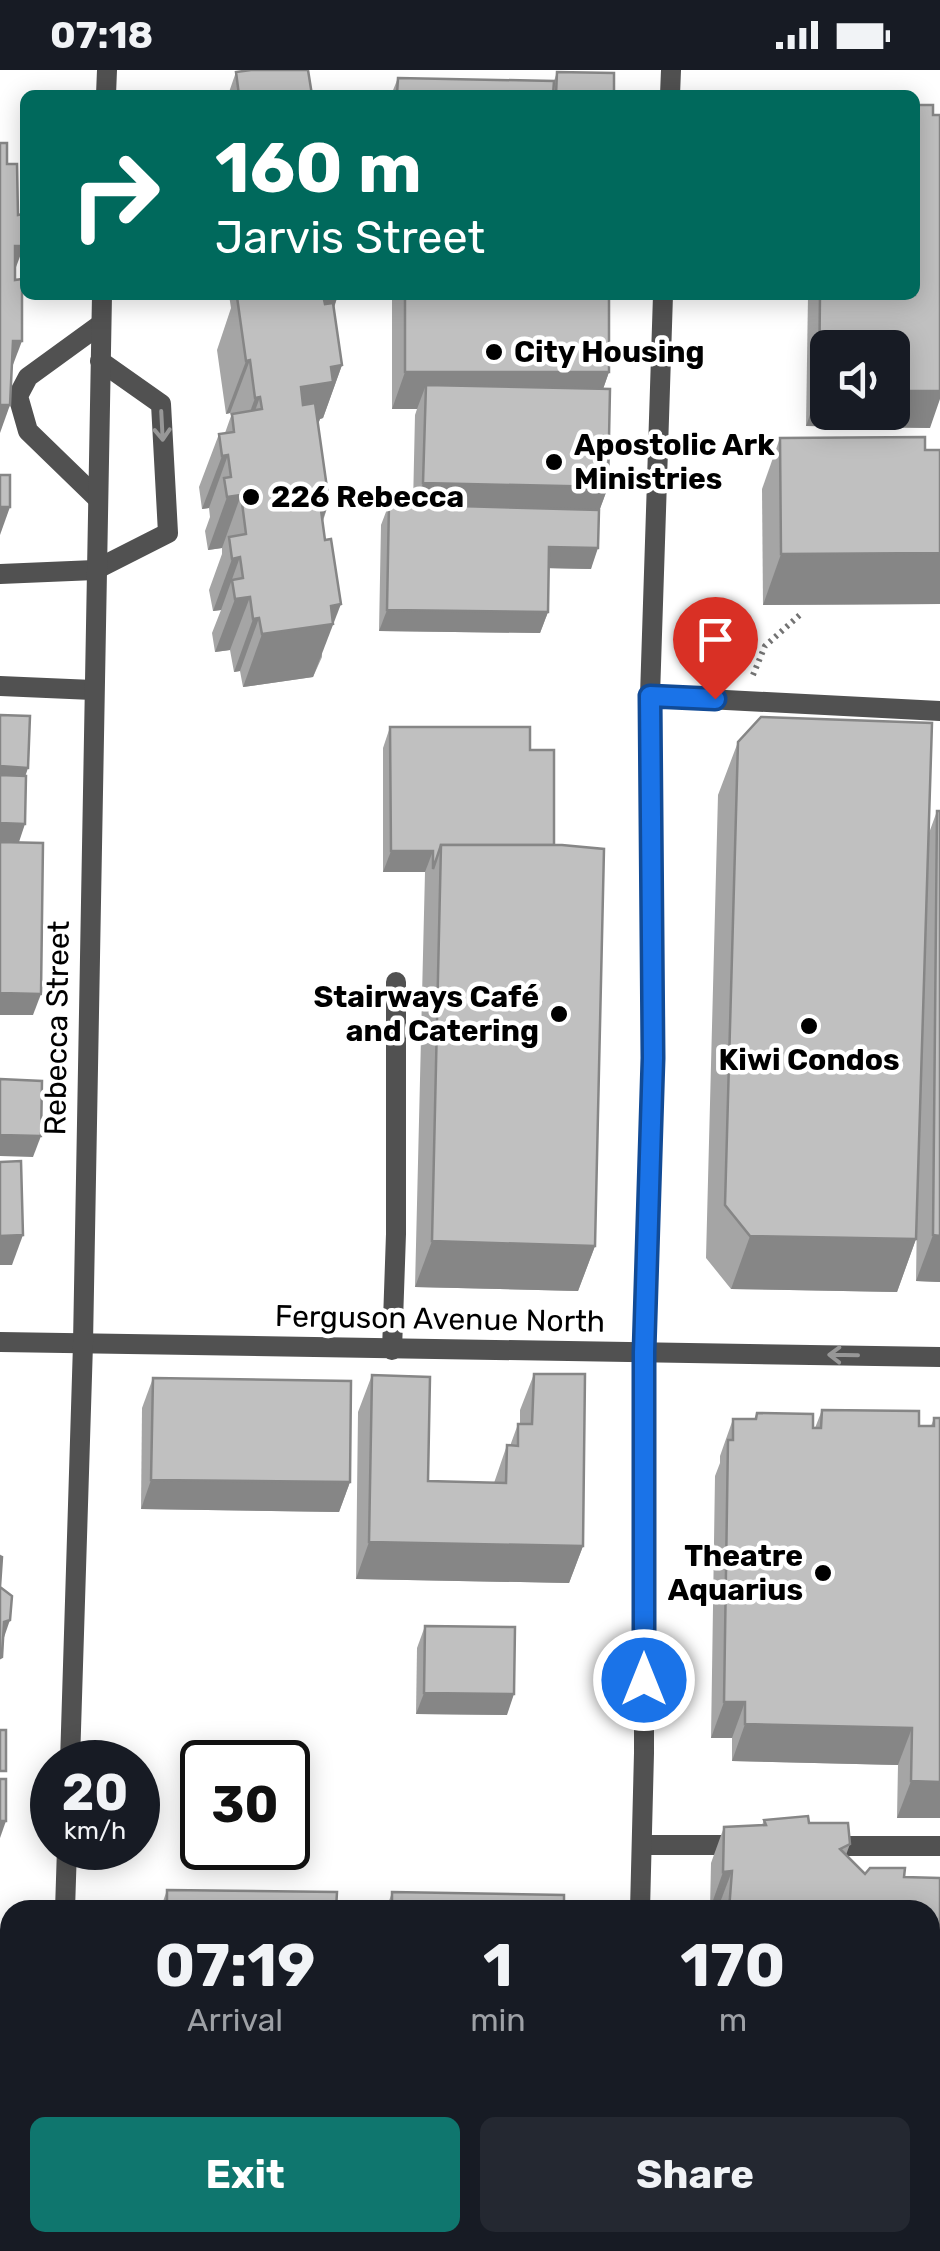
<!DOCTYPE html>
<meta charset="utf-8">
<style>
body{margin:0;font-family:Rubik,sans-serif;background:#242831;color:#f1f3f6;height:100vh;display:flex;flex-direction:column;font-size:38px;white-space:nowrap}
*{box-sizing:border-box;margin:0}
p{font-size:32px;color:#9ea1a6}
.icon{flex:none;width:55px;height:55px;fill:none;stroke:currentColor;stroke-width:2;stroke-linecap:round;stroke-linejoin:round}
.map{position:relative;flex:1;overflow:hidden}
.side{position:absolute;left:0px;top:1830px;width:940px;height:352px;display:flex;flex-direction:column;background:#171b24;border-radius:30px 30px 0 0;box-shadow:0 5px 25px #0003}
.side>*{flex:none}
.banner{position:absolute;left:20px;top:20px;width:900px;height:210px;border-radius:15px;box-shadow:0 5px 25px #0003;background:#00695c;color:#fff;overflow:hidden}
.tools{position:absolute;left:810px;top:260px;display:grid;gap:20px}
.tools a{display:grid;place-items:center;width:100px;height:100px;border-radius:15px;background:#171b24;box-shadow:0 5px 25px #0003;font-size:50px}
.speed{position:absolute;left:30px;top:1670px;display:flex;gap:20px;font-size:50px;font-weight:700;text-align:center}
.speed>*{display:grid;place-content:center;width:130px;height:130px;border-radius:50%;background:#171b24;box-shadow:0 5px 25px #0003;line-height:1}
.speed small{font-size:25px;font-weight:400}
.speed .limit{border:5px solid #111;border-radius:15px;background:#fff;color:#111}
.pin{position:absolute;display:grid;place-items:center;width:85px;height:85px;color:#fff;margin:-102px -42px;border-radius:50% 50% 50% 0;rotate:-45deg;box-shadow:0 0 10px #0007}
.pin .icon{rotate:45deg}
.me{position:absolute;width:110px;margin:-55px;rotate:0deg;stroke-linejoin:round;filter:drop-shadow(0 0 8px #0008)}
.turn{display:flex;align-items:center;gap:35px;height:210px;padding:0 30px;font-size:45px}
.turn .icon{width:130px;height:130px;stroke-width:2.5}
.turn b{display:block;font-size:70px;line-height:85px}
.eta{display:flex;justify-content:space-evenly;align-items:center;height:170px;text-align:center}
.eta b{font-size:60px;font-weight:700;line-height:70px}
.button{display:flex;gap:20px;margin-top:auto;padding:20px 30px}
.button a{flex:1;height:115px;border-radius:15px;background:#0f766e;color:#fff;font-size:40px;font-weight:700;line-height:115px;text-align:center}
.button a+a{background:#242831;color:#f1f3f6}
.status{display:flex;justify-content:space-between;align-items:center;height:70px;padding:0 50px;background:#171b24;direction:ltr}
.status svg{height:28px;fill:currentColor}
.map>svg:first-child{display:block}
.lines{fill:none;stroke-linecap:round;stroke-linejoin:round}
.path{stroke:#737373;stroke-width:6;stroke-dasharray:2.5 5;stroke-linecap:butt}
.lane{stroke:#515151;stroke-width:20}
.street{stroke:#515151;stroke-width:20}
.wall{fill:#a5a5a5}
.shaded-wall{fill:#868686}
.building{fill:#c0c0c0;stroke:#868686;stroke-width:2.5}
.oneway{stroke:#979797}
.route-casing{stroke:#114b97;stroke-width:25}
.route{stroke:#1a73e8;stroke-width:18}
.poi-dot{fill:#000;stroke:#fff;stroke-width:4}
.labels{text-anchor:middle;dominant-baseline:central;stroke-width:9;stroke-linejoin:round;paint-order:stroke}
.poi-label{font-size:30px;font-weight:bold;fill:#000;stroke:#fff;text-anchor:start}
.street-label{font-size:30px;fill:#000;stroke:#fff}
</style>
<div class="status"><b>07:18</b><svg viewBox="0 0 49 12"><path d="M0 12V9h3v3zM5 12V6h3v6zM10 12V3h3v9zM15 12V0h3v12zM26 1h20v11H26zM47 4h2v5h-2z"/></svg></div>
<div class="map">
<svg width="940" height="2181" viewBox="0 0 940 2181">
<rect width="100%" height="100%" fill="#fff"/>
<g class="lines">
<path class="path" d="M753,605l12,-29 37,-33"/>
<g class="lane">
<path d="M97,428l-69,-67 -10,-35 10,-19 73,-53"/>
<path d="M0,504l95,-4 73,-37 -7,-129 -61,-43"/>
<path d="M392,1280l4,-116v-252"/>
<path d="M642,1775h101"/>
<path d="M822,1776h118"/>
</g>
<g class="street">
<path d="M106,25l1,-25"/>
<path d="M670,25l1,-25"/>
<path d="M0,616l93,4"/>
<path d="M650,626l290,15"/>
<path d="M0,1272l940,15"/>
<path d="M70,1692l13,-418 19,-1049"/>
<path d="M65,1840l2,-62"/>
<path d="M640,1840l4,-157v-401l9,-295 -3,-361 13,-401"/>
<path d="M930,2009h10"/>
<path d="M55,2181v-9"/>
<path d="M630,2181l1,-9"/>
</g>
</g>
<g class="wall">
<path d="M236,2l76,23h-84z"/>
<path d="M557,2l57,23h-223l7,-17 156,3z"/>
<path d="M229,225h109l-4,13 8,57 -19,53 -3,1 -2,5 11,78 -6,19 -1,136 -9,20 -70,10 -3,-16 -6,1 -4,-22 -15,2 -3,-19 9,-23 -8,1 -4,-21 13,-36v-6l-14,2 -3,-19 5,-14 -1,-9 -7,1 -3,-22 20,-53 6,-1 6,-17 -1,-3 -4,1 -9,-64 14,-42z"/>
<path d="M392,225h217v77l-6,17 5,98 -9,24 -8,58 -43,-1v44l-8,21 -161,-2 2,-106 8,-21 24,1 2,-90 2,-6h-25z"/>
<path d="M808,225h107l15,133 -124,-2z"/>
<path d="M780,368l160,12v154l-177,1 -1,-116z"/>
<path d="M390,657l140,23 24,95 41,401 -17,45 -163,-4 10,-415h-42v-124z"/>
<path d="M738,672l191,91 8,-22 3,471 -24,-1 1,-69 -1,27 -19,53 -166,-3 -25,-31 12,-463z"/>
<path d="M534,1304l49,172 -14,37 -213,-4 2,-167 14,-37 56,106 66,2 13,-38 3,1 8,-22h2v-14z"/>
<path d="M153,1308l197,104 -11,30 -198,-3 1,-101z"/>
<path d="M822,1340l97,16h12l3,-8h6v400h-43l1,-53 -166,-4v-23h-21l4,-262 5,-13v-7l13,-37h21l3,-6 58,15z"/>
<path d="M425,1556l82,89 -91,-1 1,-66z"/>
<path d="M764,1750l45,3 41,21 -4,11 19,19 39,3 36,1v155l-2,-9 -8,-114 -220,-1 1,-46 13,-36 38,-2z"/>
<path d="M167,1820l169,20h-176z"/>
<path d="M392,1822l172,18h-178z"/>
<rect x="149" y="2172" width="410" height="9"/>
</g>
<g class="shaded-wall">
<path d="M15,176h9l-17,45z"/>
<path d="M318,225h20l-14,40z"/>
<path d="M13,271h9l-17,45z"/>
<path d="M250,290l-20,53 -4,1 20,-53z"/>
<path d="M342,295l-19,53 -3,1 -6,16 -32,5 19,-53 30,-20z"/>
<path d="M405,302h204l-13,37 -170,-24 -9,24h-25z"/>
<path d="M819,319l9,1v22h64v-21h48v8l-10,29 -124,-2z"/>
<path d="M260,327l-19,53 -5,1 19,-53z"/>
<path d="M0,335h10l-10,28z"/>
<path d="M228,385l-19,53 -7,1 20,-53z"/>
<path d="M423,413l185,4 -11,30 -185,-5z"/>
<path d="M241,425l-19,53 -14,2 19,-53z"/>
<path d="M329,432l-19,53 10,-52z"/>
<path d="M0,437h10l-10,28z"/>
<path d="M549,477l49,1 -7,21 -50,-1z"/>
<path d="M940,483v51l-177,1 18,-51z"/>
<path d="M240,487l-19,53 -8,1 19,-52z"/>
<path d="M250,527l-20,53 -15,2 20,-53z"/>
<path d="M341,534l-28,73 -70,10 19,-53 69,-28z"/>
<path d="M387,540l161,2 -8,21 -161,-2z"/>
<path d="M259,548l-19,53 -6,1 19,-53z"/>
<path d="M0,696l28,2 -7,21 -21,-1z"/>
<path d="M0,753l25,1 -7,21 -18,-1z"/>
<path d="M391,781h42l-8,21h-42z"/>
<path d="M0,923l41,1 -8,21h-33z"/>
<path d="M0,1065l41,1 -8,21 -33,-1z"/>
<path d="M23,1165l-11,30h-12v-29z"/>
<path d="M933,1165l7,1v46l-24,-1z"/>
<path d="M750,1166l166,3 -19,53 -166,-3z"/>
<path d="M432,1171l163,5 -17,45 -163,-4z"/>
<path d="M151,1410l199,2 -11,30 -198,-3z"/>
<path d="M369,1472l214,4 -14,37 -213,-4z"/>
<path d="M10,1550l-10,29 4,-27z"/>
<path d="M424,1623l90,1 -7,21 -91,-1z"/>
<path d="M724,1632h21l-13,36h-21z"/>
<path d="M745,1654l167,4 -14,37 -166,-4z"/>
<path d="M911,1711l29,1v36h-43z"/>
<path d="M0,1751h6l-6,17z"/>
<path d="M732,1801l-14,37 -8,1 13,-37z"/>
<path d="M930,1918h10v30l-2,6h-8z"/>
<path d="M158,2172h52l-3,9h-52z"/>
</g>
<g class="building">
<path d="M251,0h57l4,25h-75h2l-3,-23z"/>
<path d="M557,2l57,1v22h-58z"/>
<path d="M398,8l156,3 -1,14h-156z"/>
<path d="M915,35h18v10h7v276h-48v-43h-64v42l-9,-1 1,-94h95z"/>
<path d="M0,73h7v21h10l1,51 5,-1 1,32h-9v34l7,-1v62h-9l-3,64h-10z"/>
<path d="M246,225h77l2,9 8,-1 9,62 -11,2 2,15 -32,5 2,18 12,-2 14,99 -9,1 5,37 6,-1 10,65 -10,2 2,18 -71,10 -3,-16 -6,1 -3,-22 -15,2 -3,-19 11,-2 -3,-21 -8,2 -3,-22 17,-3 -5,-39 -14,2 -3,-19 7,-1 -3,-22 -6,1 -3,-22 15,-2 -2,-18 30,-5 -2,-12 -5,1 -5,-38 -4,1 -9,-64z"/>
<rect x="405" y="225" width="204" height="77"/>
<path d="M426,315l184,4 -2,98 -185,-4z"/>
<path d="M925,367v13h15v103l-159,1 -1,-116z"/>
<rect x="0" y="405" width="10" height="32"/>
<path d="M389,434l210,6 -1,38 -49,-1 -1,65 -161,-2z"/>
<path d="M0,645l30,1 -2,52 -28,-2z"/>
<path d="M761,647l171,6 -16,516 -166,-3 -25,-31 13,-463z"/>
<path d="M390,657h140v23h24v95h-113l-8,24v-18h-42z"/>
<path d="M0,705l26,1 -1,48 -25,-1z"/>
<path d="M937,741h3v425l-7,-1z"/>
<path d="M0,772l43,1 -2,151 -41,-1z"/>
<path d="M441,775h121l42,4 -9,397 -163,-5z"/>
<path d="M0,1009l42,2 -1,55 -41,-1z"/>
<path d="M21,1091l2,74 -23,1v-74z"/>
<path d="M534,1304h51l-2,172 -214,-4 3,-167 58,2 -2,104 78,2 1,-38 11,1v-22h14z"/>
<path d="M153,1308l198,3 -1,101 -199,-2z"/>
<path d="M822,1340l97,1v15h15v-8h6v364l-29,-1 1,-53 -167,-4v-22h-21l4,-262h5v-21h23l1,-6 56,1v14h8z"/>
<path d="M0,1486l2,1 -2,30 12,9 -2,24 -6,2 -2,35 -2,1z"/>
<path d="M425,1556l90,1 -1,67 -90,-1z"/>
<rect x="0" y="1660" width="6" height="41"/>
<rect x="0" y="1709" width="6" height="42"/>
<path d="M808,1746l1,7h39l2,21 -10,5 25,25 5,-6h35l-1,9 36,1v110h-10v-78h-201l3,-39 -9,1 1,-45 42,-2 -2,-5z"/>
<path d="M167,1820l170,2 -1,18h-169z"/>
<path d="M392,1822l172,3v15h-172z"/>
<path d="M214,2172h345v9h-346z"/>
</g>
<defs><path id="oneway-shaft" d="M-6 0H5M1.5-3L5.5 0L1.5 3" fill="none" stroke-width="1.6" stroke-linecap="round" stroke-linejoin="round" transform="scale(2.5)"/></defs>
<g class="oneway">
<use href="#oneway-shaft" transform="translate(162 356) rotate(87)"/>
<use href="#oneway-shaft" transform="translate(843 1285) rotate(-179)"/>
</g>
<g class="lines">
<defs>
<path id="route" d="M644,1610v-328l9,-294 -3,-362 65,3"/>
</defs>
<use href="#route" class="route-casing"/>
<use href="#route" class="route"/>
</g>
<g class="poi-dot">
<circle cx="494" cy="282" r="10"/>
<circle cx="554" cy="392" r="10"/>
<circle cx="251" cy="427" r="10"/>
<circle cx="559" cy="944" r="10"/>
<circle cx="809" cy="956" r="10"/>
<circle cx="823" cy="1503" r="10"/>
</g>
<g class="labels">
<g class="poi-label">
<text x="514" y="282">City Housing</text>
<text x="574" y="375">Apostolic Ark<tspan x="574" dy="34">Ministries</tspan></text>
<text x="271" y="427">226 Rebecca</text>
<text x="539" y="927" text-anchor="end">Stairways Café<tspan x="539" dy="34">and Catering</tspan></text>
<text x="809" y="990" text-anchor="middle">Kiwi Condos</text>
<text x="803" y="1486" text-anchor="end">Theatre<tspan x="803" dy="34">Aquarius</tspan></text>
</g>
<g class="street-label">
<text transform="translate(57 958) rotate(-89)">Rebecca Street</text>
<text transform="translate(440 1249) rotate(1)">Ferguson Avenue North</text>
</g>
</g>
</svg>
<div class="tools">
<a><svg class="icon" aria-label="sound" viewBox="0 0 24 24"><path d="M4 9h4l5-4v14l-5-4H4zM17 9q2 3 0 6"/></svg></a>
</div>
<div class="speed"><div>20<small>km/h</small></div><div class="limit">30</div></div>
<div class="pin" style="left:715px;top:629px;background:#d93025"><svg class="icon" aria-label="arrive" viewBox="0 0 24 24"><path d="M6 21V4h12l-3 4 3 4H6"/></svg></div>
<svg class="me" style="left:644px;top:1610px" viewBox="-20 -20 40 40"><circle r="17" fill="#1a73e8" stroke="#fff" stroke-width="3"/><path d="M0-11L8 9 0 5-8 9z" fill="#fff"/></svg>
<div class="banner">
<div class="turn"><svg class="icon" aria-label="right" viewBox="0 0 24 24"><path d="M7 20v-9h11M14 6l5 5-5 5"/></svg><div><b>160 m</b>Jarvis Street</div></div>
</div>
<section class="side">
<div class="eta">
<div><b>07:19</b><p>Arrival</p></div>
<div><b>1</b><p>min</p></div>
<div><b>170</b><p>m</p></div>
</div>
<div class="button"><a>Exit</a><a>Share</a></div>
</section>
</div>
